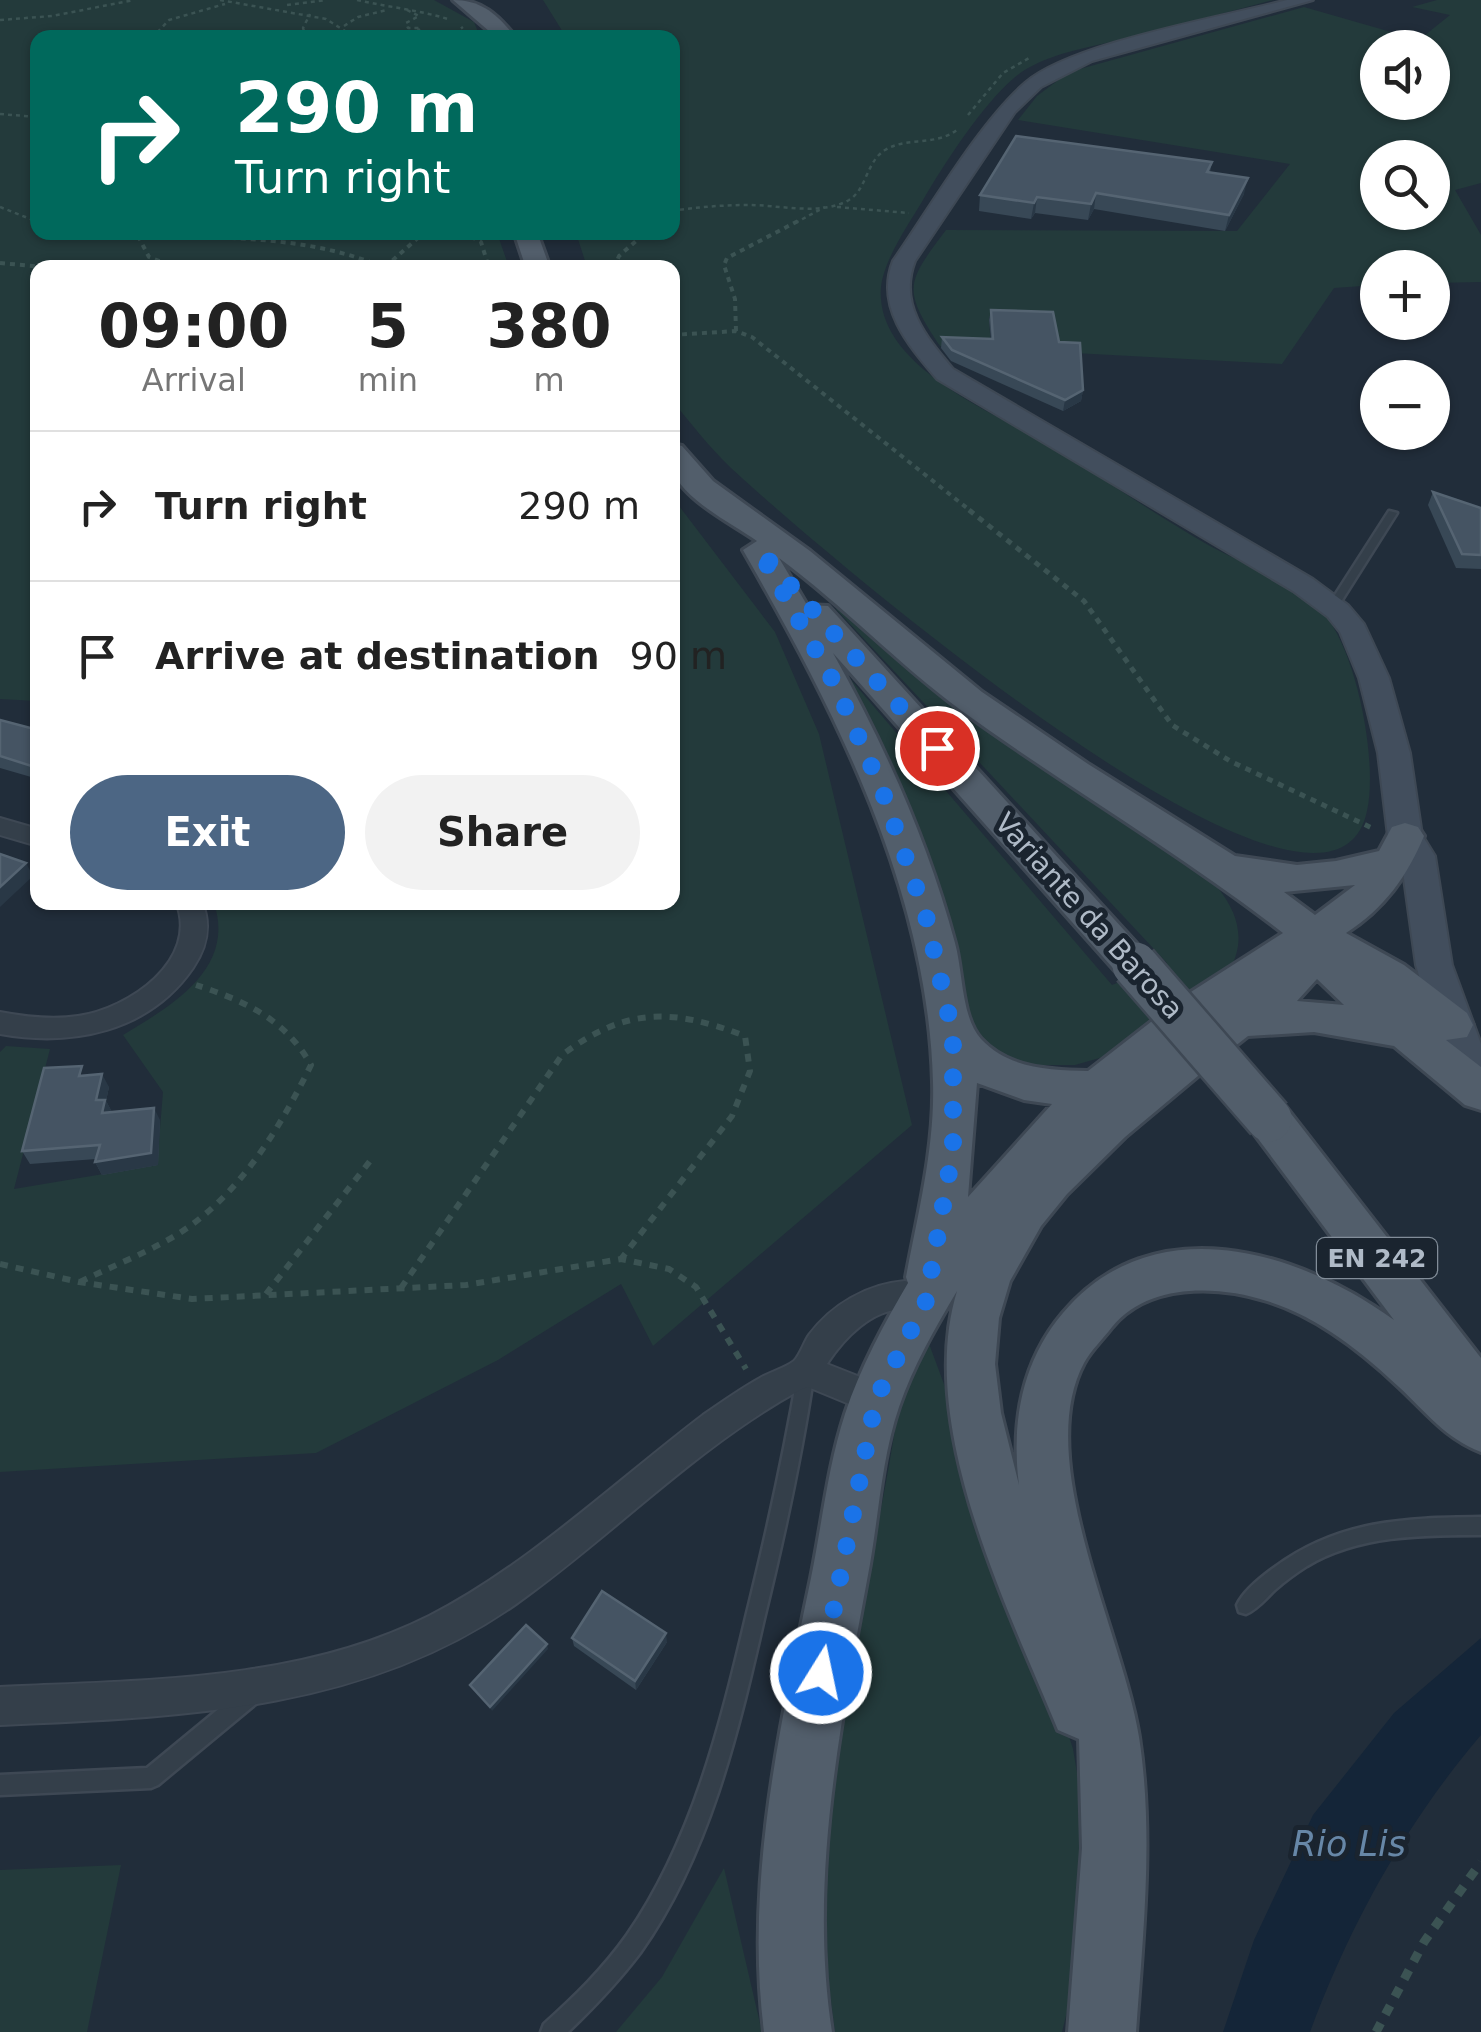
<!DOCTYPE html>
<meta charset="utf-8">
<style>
body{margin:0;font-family:"DejaVu Sans",sans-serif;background:#f2f2f2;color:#222;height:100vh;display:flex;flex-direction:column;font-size:38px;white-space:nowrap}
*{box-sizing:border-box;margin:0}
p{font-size:32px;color:#767676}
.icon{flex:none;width:55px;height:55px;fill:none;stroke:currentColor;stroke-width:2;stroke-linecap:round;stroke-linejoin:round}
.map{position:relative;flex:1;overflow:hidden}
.drawer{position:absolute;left:30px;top:260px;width:650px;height:650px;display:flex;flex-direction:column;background:#fff;border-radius:20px;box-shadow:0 2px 8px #0004}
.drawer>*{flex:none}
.guide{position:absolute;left:30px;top:30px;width:650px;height:210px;border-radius:20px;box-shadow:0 2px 8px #0004;background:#00695c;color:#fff;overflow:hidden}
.tools{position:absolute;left:1360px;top:30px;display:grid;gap:20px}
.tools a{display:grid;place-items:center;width:90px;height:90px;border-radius:50%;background:#fff;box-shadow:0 2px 8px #0004;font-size:50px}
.pin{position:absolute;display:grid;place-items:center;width:85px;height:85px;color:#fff;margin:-42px;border:5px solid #fff;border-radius:50%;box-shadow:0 2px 10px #0007}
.me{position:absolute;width:110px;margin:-55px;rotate:10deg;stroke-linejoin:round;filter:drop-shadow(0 0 8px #0008)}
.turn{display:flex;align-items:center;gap:35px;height:210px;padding:0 40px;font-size:45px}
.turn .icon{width:130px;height:130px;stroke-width:2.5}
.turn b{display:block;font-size:70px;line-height:85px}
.eta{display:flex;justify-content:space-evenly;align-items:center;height:170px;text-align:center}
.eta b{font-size:60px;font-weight:800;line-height:70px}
.cta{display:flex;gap:20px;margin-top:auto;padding:20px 40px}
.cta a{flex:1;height:115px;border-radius:60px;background:#4c6684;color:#fff;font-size:40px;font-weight:800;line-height:115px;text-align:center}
.cta a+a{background:#f2f2f2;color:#222}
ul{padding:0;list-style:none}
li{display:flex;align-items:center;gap:30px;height:150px;padding:0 40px;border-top:2px solid #e0e0e0}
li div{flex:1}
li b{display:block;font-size:38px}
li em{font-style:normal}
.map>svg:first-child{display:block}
.green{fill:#233a3b;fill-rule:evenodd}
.water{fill:#142538}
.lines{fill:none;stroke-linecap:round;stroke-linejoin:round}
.lane-casing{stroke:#3e4854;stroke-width:5}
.street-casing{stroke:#3e4854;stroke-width:4}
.secondary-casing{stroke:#3e4854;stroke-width:4}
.primary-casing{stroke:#3e4854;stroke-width:6}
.path-far4{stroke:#3b5353;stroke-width:2.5;stroke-dasharray:4 4;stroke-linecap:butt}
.path-far3{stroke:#3b5353;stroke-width:4;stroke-dasharray:5 5;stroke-linecap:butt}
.path-far2{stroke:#3b5353;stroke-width:5;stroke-dasharray:6 6;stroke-linecap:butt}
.path-far1{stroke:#3b5353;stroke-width:6;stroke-dasharray:8 8;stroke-linecap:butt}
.path{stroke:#3b5353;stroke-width:9;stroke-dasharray:10 10;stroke-linecap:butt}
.lane{fill:#343f4a;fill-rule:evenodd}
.street{fill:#343f4a;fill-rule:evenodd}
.secondary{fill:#424e5d;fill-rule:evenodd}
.primary{fill:#525e6b;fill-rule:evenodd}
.primary-bridge-casing{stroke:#3e4854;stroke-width:50;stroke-linecap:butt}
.primary-bridge{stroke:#525e6b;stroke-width:45}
.wall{fill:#384856}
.shaded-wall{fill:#293846}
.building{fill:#455463;stroke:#556472;stroke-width:2.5}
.route{stroke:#1a73e8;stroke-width:18;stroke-dasharray:0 32.4}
.labels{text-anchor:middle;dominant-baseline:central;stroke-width:10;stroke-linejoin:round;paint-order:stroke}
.shield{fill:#1a242f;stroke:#828d99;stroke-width:2.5}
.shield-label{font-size:25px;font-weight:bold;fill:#afbac7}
.street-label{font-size:28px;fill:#afbac7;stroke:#1a242f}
.near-water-label{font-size:35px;font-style:italic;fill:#6787a7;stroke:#1a242f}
</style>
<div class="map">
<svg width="1481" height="2032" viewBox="0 0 1481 2032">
<rect width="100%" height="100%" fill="#212d3a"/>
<g class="green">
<path d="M0,0h434l40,22 6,15 -442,1v194l459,1 12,34 -471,1 -1,433 -37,-2z"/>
<path d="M543,0h730c-49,13 -98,26 -147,38 -36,10 -83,15 -112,40 -31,26 -70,86 -91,122 -14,24 -39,59 -42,87 -7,82 121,128 175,162 49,31 97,64 147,93 38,22 91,38 121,72 33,38 54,148 43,197 -38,183 -578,-288 -637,-344 -21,-20 -39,-44 -57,-65l-1,-134 -85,-1 -11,-34 96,-1v-194l-106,-1z"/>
<path d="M1437,0h44v183l-26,7 26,45v47l-48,1 -1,-15h-54l-1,17 -43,3 -52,76 -227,-12 -43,-34 -23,-1 2,33 -51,-4c-38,-57 -34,-63 6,-116l291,1 53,-67 -272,-44 19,-24 32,-24 235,-65 115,33 31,-25 -38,-8zM1378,48h54v54h-54zM1378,158h54v54h-54z"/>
<path d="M673,498l102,134 44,102 93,391 -259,221 -32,-62 -123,76 -182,93 -316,19v-420l6,-6 44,3 -36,140 143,-24 6,-73 -40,-57c48,-29 113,-66 91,-132l458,-1z"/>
<path d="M843,605l375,283c20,25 28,52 12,81l-127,88 -28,8h-53l-37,-19 -9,-14 -58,-180 -72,-178 266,311 55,-22 -331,-354z"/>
<path d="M928,1341l105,283 40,125 12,71 -14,176 -9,36h-227c-8,-60 -16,-123 -11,-183 13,-150 53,-296 75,-445l14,-39z"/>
<path d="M121,1865l-34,167h-87v-162z"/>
<path d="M724,1868l38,164h-146l46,-55z"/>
</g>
<path class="water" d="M1481,1638v97c-75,88 -131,189 -171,297h-87l31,-92 59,-125 81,-102z"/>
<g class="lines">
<defs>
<g id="lane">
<path d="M1389,511l8,2 -60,95h-8l-1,-2z"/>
<path d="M806,1364l6,3 2,5c-12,83 -30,165 -50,247 -26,114 -55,237 -124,334 -22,29 -46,54 -72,79h-27l3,-8c30,-27 59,-55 83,-89 65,-94 93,-208 119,-318 20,-81 38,-162 52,-245l2,-5z"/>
<path d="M1481,1517v18c-59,0 -122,0 -174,31 -11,7 -22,15 -31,23 -10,9 -18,20 -30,25l-7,-2 -2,-7c7,-15 24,-28 38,-38 64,-47 129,-49 206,-50z"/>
<path d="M251,1685l7,3 3,7 -3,7 -100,83 -7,3 -151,7v-20l147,-7 97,-80z"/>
</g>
<g id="street">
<path d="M0,818l38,11v17l-38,-11z"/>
<path d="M176,902h26c10,24 5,45 -9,66 -44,64 -121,79 -193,66v-22c26,5 51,8 78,4 50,-7 122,-55 98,-114z"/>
<path d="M905,1281l32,10 5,10 -5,10c-13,5 -18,0 -31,-1 -32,-4 -63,29 -79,54l61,24 5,11 -5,11 -12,5 -68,-28 -8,3c-104,57 -188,146 -284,214 -153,108 -336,113 -516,121v-38c143,-7 298,-5 429,-71 98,-50 187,-135 274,-201 19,-13 37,-26 57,-37 10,-6 25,-10 34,-17 6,-6 10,-19 15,-26 22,-30 58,-51 96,-54z"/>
</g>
<path id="secondary" d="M1287,0h26l-221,61 -51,26 -26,25 -100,149c-17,43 11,76 38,108l360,210 35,26 16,19 25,54 21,75 12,82 13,21 17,109 29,79v52l-14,-4 -34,-67 -17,-60 -15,-108 -13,-21 -10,-83 -19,-75 -19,-46 -12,-15 -35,-26 -356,-212c-29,-34 -62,-72 -44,-118 37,-53 86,-138 132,-178 46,-40 198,-66 262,-83z"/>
<g id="primary">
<path d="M453,0c29,0 45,15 63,38h-19z"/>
<path d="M514,232h23l13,36h-24z"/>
<path d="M672,444l10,2 31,35 97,70 172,141 106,72 147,92 62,9 39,-4 43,-10 13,-24 13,-4 13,4 6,9c-17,40 -39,72 -78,97l58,32 63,48 6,12 -6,12 -21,3 35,27v43l-16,-5 -71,-59 -80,-14 -66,4 -37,29 -86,72 -58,57 -26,32 -31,55 -11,37 -4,46 6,49 18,72c-8,-62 3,-124 44,-172 89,-106 233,-64 331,7l-141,-188 -7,-13 7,-13 16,-5 16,5 196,252v94c-36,-14 -54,-39 -82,-65 -37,-35 -82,-71 -132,-86 -50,-16 -119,-18 -155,26 -9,12 -21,23 -28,36 -52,97 39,271 55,374 15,97 4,198 -3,295h-68l14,-184 -3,-109 -21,-9c-51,-124 -142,-305 -101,-439 -22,37 -44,75 -58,116 -17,50 -20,105 -29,157 -28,153 -62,312 -38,468h-68c-19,-152 16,-305 47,-454 11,-54 17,-112 34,-164 15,-46 39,-90 63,-131l-2,-6c12,-64 29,-130 27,-195 -5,-191 -97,-370 -190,-532l14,-9c-24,-17 -77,-43 -85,-73 -1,-7 0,-17 0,-24zM779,558c64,47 119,106 183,153 105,76 218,142 321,222l-100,64 -95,74c-38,-1 -79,-2 -107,-32 -20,-22 -18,-68 -26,-96 -27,-101 -71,-199 -122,-290l287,323 15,4 15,-4 6,-11 -328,-359 -21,-1zM1355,885l-40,30 -31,-23zM1317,979l27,26 -47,-4zM977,1083l47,17 28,4 -84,93z"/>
</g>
</defs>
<use href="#lane" class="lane-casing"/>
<use href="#street" class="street-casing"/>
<use href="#secondary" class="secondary-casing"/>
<use href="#primary" class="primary-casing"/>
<g class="path-far4">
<path d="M220,0l106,19 30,19"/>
<path d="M357,0c31,7 61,10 91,19"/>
<path d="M287,5l39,-5"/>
<path d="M407,10l12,6 -13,7 2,5h13l-12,10"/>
<path d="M0,20l52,-4 82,-16"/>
<path d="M344,26l14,-9 29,-7"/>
<path d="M152,38l17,-18 56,-16"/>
<path d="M265,38l38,-7"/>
<path d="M306,38l-3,-10 7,-14"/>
<path d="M448,38l15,-11"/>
<path d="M0,114l38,3"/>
<path d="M968,115l35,-42 28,-16"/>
<path d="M0,207l38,15"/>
<path d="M837,207l72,6"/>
<path d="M672,211c26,-4 51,-6 77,-6 31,0 72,11 100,-5 18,-11 17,-38 36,-50 23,-14 51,-3 73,-21"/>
<path d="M795,223l30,-16"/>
</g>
<g class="path-far3">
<path d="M33,220l5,2"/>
<path d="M111,232c93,9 186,-2 274,36"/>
<path d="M462,232l19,10 8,26"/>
<path d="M138,236l11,21 28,11"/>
<path d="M0,263l55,5"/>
<path d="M385,267l34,-30 -12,-5"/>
<path d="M201,268l42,-5 49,5"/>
<path d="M614,268l5,-12 17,-15 1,-9"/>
<path d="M736,331l-1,-32 -11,-34 3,-7 73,-38"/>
<path d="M672,335l64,-4 16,6 220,175"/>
</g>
<path class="path-far2" d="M969,510l115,91 88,124 58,36 142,67"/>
<g class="path-far1">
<path d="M0,1264l79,18 113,17 274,-14 155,-26 48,10 27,18 50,82"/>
<path d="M80,1282c32,-16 67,-29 98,-48 61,-38 102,-106 133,-169 -26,-46 -66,-64 -115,-80"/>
<path d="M401,1288l161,-233c64,-48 110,-47 183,-19l5,35 -18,45 -111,143"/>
<path d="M266,1294l108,-138"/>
</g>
<path class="path" d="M1376,2032l48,-90 57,-80"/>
<use href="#lane" class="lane"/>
<use href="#street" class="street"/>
<use href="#secondary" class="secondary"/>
<use href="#primary" class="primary"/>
<defs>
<path id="primary-bridge" d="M1135,965l134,154"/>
</defs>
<use href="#primary-bridge" class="primary-bridge-casing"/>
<use href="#primary-bridge" class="primary-bridge"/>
</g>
<g class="wall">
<path d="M1212,162l-2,10 34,22 -19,37 -131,-22 -6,11 -53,-7 -4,6 -52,-8 1,-16z"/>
<path d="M991,310l68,32 24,48 -2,11 -18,10 -112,-50 -10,-13 1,-11 49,2 -2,-19z"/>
<path d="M1433,492l48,16v61l-25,-1 -28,-63z"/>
<path d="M0,720l38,10v49l-38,-11z"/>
<path d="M88,1075l21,12 -3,14 6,11 48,8 -2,45 -56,10 -7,-13 1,-3 -66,5 -8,-13z"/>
<path d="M572,1638l95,4 -31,48 -62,-44z"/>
</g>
<g class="shaded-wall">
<path d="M1248,178l-4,16 -19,37 4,-16z"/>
<path d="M1096,193l-2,16 -6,11 3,-16z"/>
<path d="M1037,197l-2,16 -4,6 3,-16z"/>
<path d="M1083,390l-2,11 -18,10 2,-11z"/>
<path d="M26,863l7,13 -33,31v-20z"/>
<path d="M102,1074l7,13 -3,14 6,11 -3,13 -13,-25z"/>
<path d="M154,1108l6,12 -2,45 -56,10 -7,-13z"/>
<path d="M666,1633l1,9 -31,48 -1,-9z"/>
<path d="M547,1644l1,5 -56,62 -2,-4z"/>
</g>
<g class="building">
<path d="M1016,136l196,26 -5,10 41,6 -19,37 -133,-22 -5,11 -54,-7 -3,6 -54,-8z"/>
<path d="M991,310l62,2 6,30 21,1 3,47 -18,10 -113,-50 -10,-13 51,2z"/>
<path d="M1433,492l48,16v47l-19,-1z"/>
<path d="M0,720l38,10v38l-38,-12z"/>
<path d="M0,854l26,9 -26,24z"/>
<path d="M82,1066l-3,10 23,-2 -6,26h9l-3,13 52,-5 -3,45 -56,9 5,-17 -78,6 22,-83z"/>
<path d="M602,1591l64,42 -31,48 -63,-43z"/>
<path d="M526,1625l21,19 -57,63 -20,-22z"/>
</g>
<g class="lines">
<path class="route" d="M821,1673l55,-274 50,-98 27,-151v-116l-27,-118 -44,-126 -47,-106 -76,-134 178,198"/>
</g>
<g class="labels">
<rect class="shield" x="1317" y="1238" width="120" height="40" rx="8"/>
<g class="shield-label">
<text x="1377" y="1258">EN 242</text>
</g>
<g class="street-label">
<text transform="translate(1089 916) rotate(48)">Variante da Barosa</text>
</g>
<g class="near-water-label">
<text x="1349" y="1844">Rio Lis</text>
</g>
</g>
</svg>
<div class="tools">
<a><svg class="icon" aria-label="sound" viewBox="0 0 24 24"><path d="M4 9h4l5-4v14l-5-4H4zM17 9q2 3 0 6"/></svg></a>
<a><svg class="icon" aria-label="search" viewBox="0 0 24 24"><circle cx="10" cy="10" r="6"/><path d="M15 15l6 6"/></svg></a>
<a>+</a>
<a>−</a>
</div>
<div class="pin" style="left:937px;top:748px;background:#d93025"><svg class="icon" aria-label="arrive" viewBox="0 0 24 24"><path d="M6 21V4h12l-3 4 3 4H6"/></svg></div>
<svg class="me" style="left:821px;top:1673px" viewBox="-20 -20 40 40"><circle r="17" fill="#1a73e8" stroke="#fff" stroke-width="3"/><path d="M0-11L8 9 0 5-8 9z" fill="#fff"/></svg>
<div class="guide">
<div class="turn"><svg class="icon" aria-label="right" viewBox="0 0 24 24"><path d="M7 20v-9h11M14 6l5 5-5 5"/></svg><div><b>290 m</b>Turn right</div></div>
</div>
<section class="drawer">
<div class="eta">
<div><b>09:00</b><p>Arrival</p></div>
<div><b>5</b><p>min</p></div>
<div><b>380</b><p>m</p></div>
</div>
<ul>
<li><svg class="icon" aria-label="right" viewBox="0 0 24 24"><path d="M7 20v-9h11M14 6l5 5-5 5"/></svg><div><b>Turn right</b></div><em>290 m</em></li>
<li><svg class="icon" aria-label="arrive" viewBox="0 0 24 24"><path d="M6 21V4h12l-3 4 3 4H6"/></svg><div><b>Arrive at destination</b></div><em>90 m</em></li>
</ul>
<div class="cta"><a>Exit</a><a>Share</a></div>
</section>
</div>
